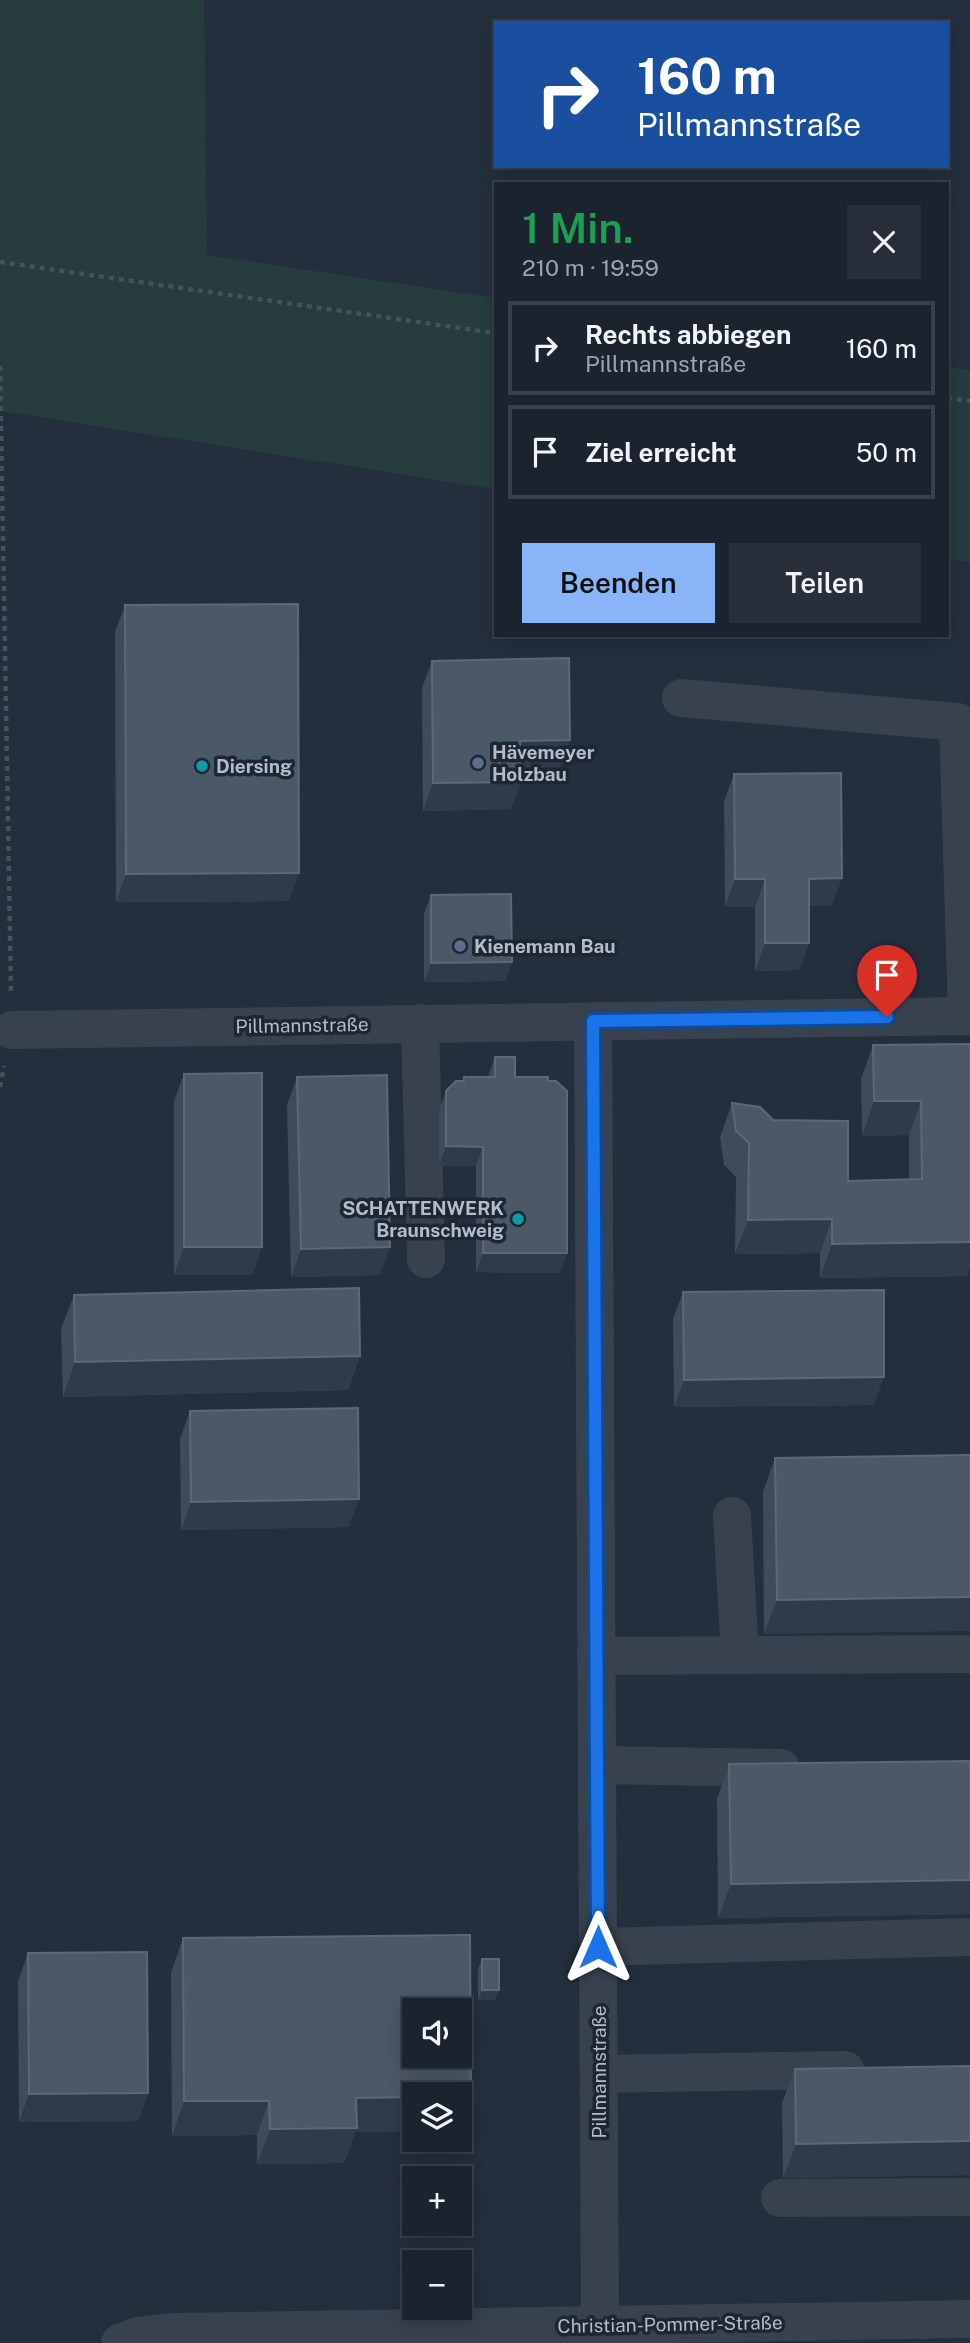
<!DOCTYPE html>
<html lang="de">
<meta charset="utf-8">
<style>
body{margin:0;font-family:"Public Sans",sans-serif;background:#282f3a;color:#f1f3f6;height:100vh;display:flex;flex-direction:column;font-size:26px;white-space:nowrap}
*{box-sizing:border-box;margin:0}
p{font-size:23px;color:#a0a4aa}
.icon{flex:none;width:38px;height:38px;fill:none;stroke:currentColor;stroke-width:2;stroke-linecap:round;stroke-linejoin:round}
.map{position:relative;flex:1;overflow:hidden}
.details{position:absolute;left:494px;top:182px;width:455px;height:455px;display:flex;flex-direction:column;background:#1b232e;border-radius:0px;box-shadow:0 4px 18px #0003,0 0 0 2px #39404a}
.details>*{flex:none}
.top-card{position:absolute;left:494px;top:21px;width:455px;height:147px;border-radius:0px;box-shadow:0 4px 18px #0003,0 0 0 2px #39404a;background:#1a4fa0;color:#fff;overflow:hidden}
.buttons{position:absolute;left:402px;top:1998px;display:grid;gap:14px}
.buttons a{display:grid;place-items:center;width:70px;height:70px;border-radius:0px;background:#1b232e;box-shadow:0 4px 18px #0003,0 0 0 2px #39404a;font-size:35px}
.pin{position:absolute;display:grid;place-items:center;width:60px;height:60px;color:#fff;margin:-72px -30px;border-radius:50% 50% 50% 0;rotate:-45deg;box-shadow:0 0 7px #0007}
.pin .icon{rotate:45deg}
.me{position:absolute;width:77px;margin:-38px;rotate:0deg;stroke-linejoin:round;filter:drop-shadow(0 0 5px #0008)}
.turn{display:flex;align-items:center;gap:24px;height:147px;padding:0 28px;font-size:32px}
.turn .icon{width:91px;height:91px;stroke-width:2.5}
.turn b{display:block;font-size:49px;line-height:60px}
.round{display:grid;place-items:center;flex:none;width:74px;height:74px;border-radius:0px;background:#282f3a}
.summary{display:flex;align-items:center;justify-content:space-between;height:119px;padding:0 28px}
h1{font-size:42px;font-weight:600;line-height:52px;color:#1e9e55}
.button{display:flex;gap:14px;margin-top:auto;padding:14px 28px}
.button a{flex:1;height:80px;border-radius:0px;background:#8ab4f8;color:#111;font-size:28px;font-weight:600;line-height:80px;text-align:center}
.button a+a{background:#282f3a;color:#f1f3f6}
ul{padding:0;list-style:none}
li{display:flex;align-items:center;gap:21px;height:94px;margin:0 14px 10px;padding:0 14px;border:4px solid #39404a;border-radius:0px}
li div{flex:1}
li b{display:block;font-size:26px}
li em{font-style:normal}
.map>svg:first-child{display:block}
.green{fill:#263c3f}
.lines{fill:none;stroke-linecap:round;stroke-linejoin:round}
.path{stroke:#3f5557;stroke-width:4.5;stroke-dasharray:5 5;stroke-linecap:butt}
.minor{stroke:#38414e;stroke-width:38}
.wall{fill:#3f4b5c}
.shaded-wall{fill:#2f3b4b}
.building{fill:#4b5868;stroke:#5c6777;stroke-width:2;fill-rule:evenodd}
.route-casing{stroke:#114b97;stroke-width:18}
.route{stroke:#1a73e8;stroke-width:12}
.service-dot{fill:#5c6f8a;stroke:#1d2633;stroke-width:2.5}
.culture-dot{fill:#0f9aa8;stroke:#1d2633;stroke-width:2.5}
.labels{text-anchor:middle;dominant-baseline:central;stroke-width:7;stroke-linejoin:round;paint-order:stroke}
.poi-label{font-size:19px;font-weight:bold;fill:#b4bcc9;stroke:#1d2633;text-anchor:start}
.street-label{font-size:19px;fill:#b4bcc9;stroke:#1d2633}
</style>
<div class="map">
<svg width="970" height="2343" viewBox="0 0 970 2343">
<rect width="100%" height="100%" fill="#242f3e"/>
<g class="green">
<path d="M0,0h204l3,255 288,43v191l-495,-78z"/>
<path d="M947,367l23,3v192l-23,-4z"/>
</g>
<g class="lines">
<g class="path">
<path d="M0,262l495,71"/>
<path d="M0,366l11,626"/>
<path d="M947,398l23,3"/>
<path d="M0,1087l4,-21"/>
</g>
<g class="minor">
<path d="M681,698l277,24 9,294"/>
<path d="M593,1021l7,1304"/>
<path d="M420,1023l6,236"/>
<path d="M12,1030l958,-14"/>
<path d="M732,1516l8,139"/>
<path d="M596,1656l374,-2"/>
<path d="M597,1765l184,3"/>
<path d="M598,1947l372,-10"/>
<path d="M599,2074l246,-4"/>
<path d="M780,2198l190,-1"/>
<path d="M120,2343l17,-7 38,-4 795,-13"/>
</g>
</g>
<g class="wall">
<path d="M125,605l164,296 -173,1 -1,-270z"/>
<path d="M432,661l138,79 -10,27 -40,1 1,14 -10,27 -88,2 -1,-123z"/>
<path d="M734,774l98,132h-23v37l-10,27 -44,1v-64h-30l-1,-106z"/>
<path d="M431,895l81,67 -7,19 -81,1v-68z"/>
<path d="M970,1044v223l-3,9 -147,2v-25l-85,1 1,-77 -12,-12 -4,-28 12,-34 41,17 75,61 61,-2v-44l-47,1 -1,-57 12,-34z"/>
<path d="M495,1057l20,20 45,196 -84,-1v-106h-37v-56l7,-19 17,-10 1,-4h24z"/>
<path d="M184,1074l78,173 -10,28h-78v-174z"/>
<path d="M297,1077l83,198 -89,2 -4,-172z"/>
<path d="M683,1292l191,113 -200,2 -1,-88z"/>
<path d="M74,1295l286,61 -12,34 -285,7 -2,-68z"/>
<path d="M190,1411l159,116 -168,3 -1,-91z"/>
<path d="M970,1455l-206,179 -1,-142 12,-34z"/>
<path d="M970,1761v153l-252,4 -1,-119 12,-35z"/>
<path d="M183,1938l232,157v36l-60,1 -11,31 -87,1v-29l-85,1 -1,-163z"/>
<path d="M28,1953l120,140 -10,28 -119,1 -1,-141z"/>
<path d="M482,1959l13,41h-17v-31z"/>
<path d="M970,2066v109l-187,3 -1,-75 13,-34z"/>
</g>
<g class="shaded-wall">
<path d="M570,740l-10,27 -50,1 10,-27z"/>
<path d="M521,782l-10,27 -88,2 10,-28z"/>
<path d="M299,873l-10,28 -173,1 10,-28z"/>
<path d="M842,878l-10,28h-33l10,-27z"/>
<path d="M735,879h30l-10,28h-30z"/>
<path d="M765,943h44l-10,27 -44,1z"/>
<path d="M512,962l-7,19 -81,1 7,-19z"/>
<path d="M874,1101h47l-12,34 -47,1z"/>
<path d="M446,1146l37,1 -7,19h-37z"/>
<path d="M832,1219l-12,34 -85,1 13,-34z"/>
<path d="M970,1242v25l-3,9 -147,2 12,-34z"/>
<path d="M184,1247h78l-10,28h-78z"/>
<path d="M390,1247l-10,28 -89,2 10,-28z"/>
<path d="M483,1253h84l-7,20 -84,-1z"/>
<path d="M360,1356l-12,34 -285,7 12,-35z"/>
<path d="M884,1377l-10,28 -200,2 10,-27z"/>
<path d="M359,1499l-10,28 -168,3 10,-28z"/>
<path d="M970,1597v34l-206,3 13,-34z"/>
<path d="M970,1880v34l-252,4 13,-34z"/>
<path d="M482,1990h17l-4,10h-17z"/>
<path d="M148,2093l-10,28 -119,1 10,-28z"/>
<path d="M415,2097v34l-60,1 -11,31 -87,1 13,-35 86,-31z"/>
<path d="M460,2097h11l-11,30z"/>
<path d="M184,2101h85l-12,34 -85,1z"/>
<path d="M970,2141v34l-187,3 13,-34z"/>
</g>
<g class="building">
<path d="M298,604l1,269 -173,1 -1,-269z"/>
<path d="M569,658l1,82 -50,1 1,41 -88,1 -1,-122z"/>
<path d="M841,773l1,105 -33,1v64h-44v-64h-30l-1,-105z"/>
<path d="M511,894l1,68 -81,1v-68z"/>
<path d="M970,1044v198l-138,2v-25l-84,1 1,-77 -13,-12 -4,-28 28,4 13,13 75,1v60l74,-2 -1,-78h-47l-1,-56z"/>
<path d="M495,1057h20v20h33v4h8l11,10v162h-84v-106l-37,-1v-55l10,-10h8v-4h31z"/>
<path d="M262,1073v174h-78v-173z"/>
<path d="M387,1075l3,172 -89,2 -4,-172z"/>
<path d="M359,1288l1,68 -285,6 -1,-67z"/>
<path d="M884,1290v87l-200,3 -1,-88z"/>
<path d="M358,1408l1,91 -168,3 -1,-91z"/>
<path d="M970,1455v142l-193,3 -2,-142z"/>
<path d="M970,1761v119l-239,4 -2,-120z"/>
<path d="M470,1935l1,162h-11v-2h-45v2l-59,1 1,30 -87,1 -1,-28h-85l-1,-163zM415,2011h45v45h-45z"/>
<path d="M147,1952l1,141 -119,1 -1,-141z"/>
<rect x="482" y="1959" width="17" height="31"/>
<path d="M970,2066v75l-174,3 -1,-75z"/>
</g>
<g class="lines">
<defs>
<path id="route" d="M598,1947l-5,-926 294,-4"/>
</defs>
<use href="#route" class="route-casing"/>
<use href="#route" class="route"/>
</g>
<g class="service-dot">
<circle cx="478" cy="763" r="7"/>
<circle cx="460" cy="946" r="7"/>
</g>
<g class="culture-dot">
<circle cx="202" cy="766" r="7"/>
<circle cx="518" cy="1219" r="7"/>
</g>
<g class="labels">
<g class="poi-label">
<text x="492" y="752">Hävemeyer<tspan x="492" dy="22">Holzbau</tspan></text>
<text x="216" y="766">Diersing</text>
<text x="474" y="946">Kienemann Bau</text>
<text x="504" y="1208" text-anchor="end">SCHATTENWERK<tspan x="504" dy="22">Braunschweig</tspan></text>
</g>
<g class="street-label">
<text transform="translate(302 1025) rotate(-1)">Pillmannstraße</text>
<text transform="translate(599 2072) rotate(-90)">Pillmannstraße</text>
<text transform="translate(670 2324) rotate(-1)">Christian-Pommer-Straße</text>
</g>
</g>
</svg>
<div class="buttons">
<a><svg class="icon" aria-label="sound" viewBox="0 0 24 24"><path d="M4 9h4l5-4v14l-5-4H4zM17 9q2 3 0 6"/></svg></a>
<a><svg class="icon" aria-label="layers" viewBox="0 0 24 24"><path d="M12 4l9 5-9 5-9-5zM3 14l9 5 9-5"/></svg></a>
<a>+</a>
<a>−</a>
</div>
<div class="pin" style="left:887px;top:1017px;background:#d93025"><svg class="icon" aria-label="arrive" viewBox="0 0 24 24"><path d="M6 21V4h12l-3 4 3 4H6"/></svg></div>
<svg class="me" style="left:598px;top:1947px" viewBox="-20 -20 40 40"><path d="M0-17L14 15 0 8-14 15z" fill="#1a73e8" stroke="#fff" stroke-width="4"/></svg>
<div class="top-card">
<div class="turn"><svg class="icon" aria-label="right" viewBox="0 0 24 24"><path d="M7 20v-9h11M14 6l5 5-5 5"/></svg><div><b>160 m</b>Pillmannstraße</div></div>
</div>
<section class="details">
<div class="summary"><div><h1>1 Min.</h1><p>210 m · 19:59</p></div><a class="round"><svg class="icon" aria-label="close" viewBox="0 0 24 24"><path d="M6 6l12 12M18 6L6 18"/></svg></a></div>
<ul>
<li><svg class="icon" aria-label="right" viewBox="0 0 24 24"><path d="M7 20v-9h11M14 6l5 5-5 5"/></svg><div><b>Rechts abbiegen</b><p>Pillmannstraße</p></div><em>160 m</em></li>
<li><svg class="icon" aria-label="arrive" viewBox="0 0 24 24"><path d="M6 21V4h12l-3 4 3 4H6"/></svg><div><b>Ziel erreicht</b></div><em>50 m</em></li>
</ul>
<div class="button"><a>Beenden</a><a>Teilen</a></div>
</section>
</div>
